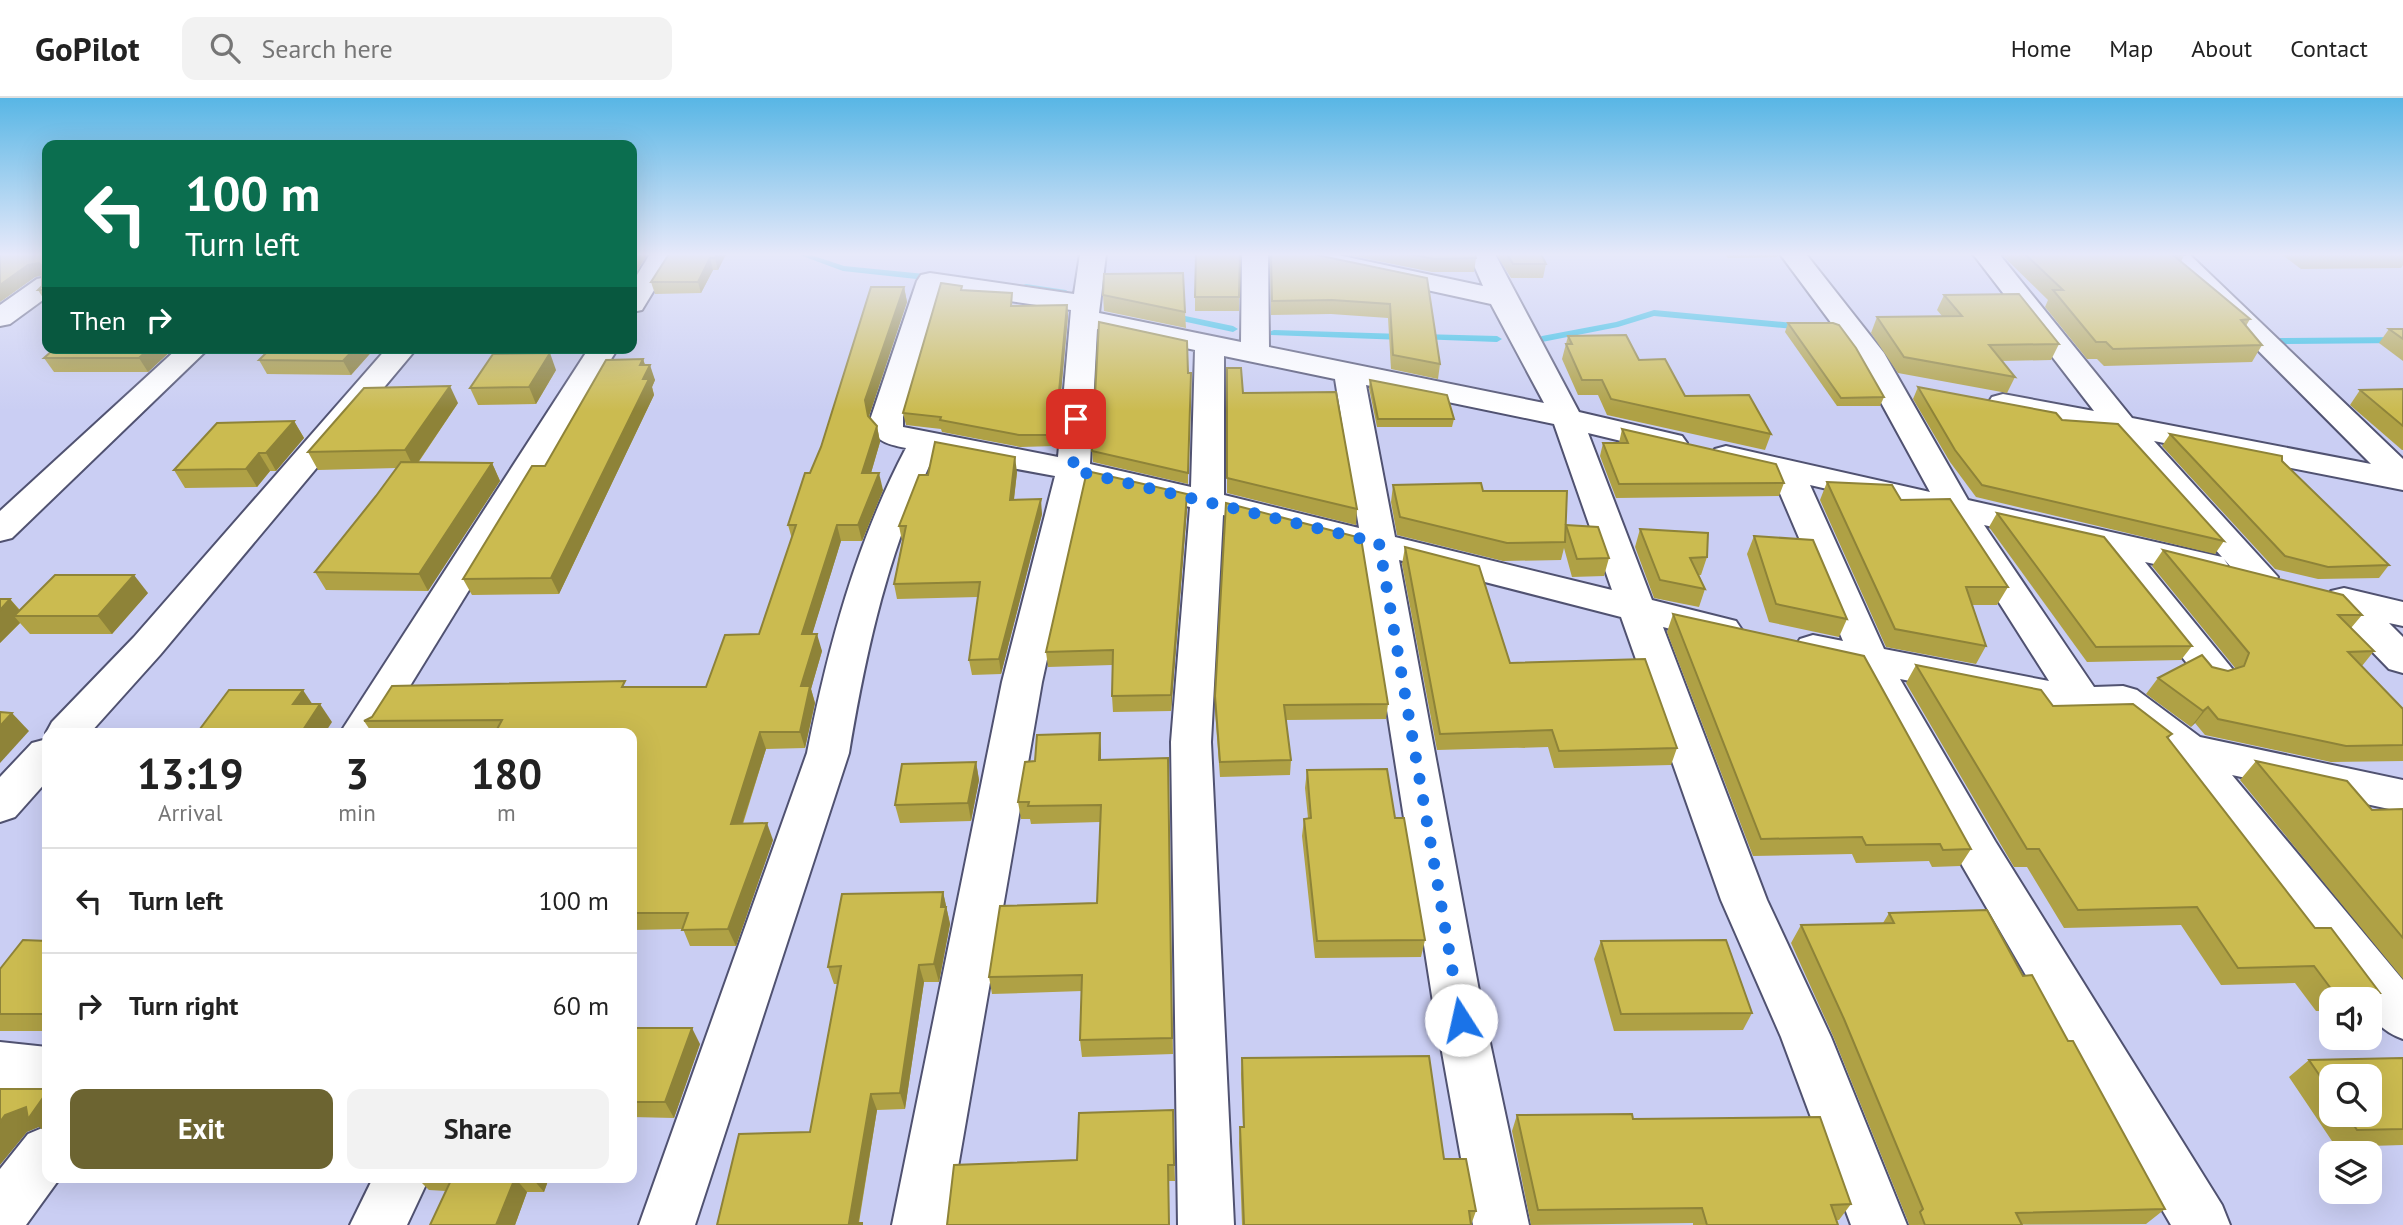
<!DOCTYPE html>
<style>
body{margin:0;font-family:"PT Sans",sans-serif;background:#f2f2f2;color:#222;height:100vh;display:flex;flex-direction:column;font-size:26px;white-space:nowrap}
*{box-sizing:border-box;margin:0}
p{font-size:23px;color:#767676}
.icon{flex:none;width:38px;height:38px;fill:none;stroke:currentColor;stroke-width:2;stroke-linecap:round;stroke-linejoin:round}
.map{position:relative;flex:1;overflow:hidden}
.panel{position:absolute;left:42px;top:630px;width:595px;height:455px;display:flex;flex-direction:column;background:#fff;border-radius:14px;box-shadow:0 7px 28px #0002}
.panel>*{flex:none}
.guide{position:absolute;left:42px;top:42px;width:595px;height:214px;border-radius:14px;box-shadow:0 7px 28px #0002;background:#0b6e4f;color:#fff;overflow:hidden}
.fabs{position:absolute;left:2319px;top:889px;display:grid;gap:14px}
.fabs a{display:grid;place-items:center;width:63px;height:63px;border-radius:14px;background:#fff;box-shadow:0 7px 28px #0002;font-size:35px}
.pin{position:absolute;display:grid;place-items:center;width:60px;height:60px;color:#fff;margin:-30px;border-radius:14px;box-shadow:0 4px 10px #0006}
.me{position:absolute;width:77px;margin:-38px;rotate:350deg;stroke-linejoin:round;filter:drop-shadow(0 0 5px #0008)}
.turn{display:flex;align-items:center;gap:24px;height:147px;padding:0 28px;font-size:32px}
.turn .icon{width:91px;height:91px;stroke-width:2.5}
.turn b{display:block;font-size:49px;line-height:60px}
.then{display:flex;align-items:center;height:66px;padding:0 28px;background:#0003;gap:14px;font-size:26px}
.eta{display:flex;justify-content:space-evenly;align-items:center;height:119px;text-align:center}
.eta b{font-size:42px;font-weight:600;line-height:49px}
.button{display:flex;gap:14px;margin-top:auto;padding:14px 28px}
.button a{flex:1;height:80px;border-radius:14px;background:#6c6431;color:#fff;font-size:28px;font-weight:600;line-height:80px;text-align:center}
.button a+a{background:#f2f2f2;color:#222}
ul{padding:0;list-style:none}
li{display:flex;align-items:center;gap:21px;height:105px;padding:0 28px;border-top:2px solid #e0e0e0}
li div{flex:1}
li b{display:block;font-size:26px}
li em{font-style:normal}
header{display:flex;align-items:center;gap:42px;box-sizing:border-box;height:98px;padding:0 35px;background:#fff;border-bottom:2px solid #e0e0e0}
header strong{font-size:33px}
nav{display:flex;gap:38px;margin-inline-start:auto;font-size:24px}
.search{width:490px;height:63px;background:#f2f2f2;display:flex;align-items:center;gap:18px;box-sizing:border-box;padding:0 24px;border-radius:14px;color:#767676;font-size:26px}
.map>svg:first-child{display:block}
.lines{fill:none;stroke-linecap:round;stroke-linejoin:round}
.stream{fill:#21bae0;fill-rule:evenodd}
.minor-casing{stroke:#505271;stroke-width:4}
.minor{fill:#fff;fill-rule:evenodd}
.wall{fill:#afa145;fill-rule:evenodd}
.shaded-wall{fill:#8e8338}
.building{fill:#cbbb50;stroke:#8e8338;stroke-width:2}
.route{stroke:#1a73e8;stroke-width:12;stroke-dasharray:0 21.6}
</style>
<header>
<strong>GoPilot</strong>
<div class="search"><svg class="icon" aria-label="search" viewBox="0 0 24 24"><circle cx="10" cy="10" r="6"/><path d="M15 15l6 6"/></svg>Search here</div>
<nav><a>Home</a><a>Map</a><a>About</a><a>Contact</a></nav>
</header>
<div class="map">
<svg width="2403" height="1127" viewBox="0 0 2403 1127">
<rect width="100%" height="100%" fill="#cacef3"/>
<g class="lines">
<g class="stream">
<path d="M797,156h11l36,12 91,9 4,3 -4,3 -92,-10z"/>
<path d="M1026,186l40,6 4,3 -4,3 -43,-7v-4z"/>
<path d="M1654,212l150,14 4,3 -4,3 -150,-14 -36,11 -76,15 -5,-3 5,-3 74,-14z"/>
<path d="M1171,215l62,13 5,3 -5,3 -65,-14 -1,-2z"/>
<path d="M1274,232l129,4 5,3 -5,3 -132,-5v-4z"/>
<path d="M1421,236l76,2 5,3 -5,3 -79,-3 -2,-2z"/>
<path d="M2403,239v6l-124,1 -5,-3 5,-3z"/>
</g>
<defs>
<g id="minor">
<path d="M650,156h26l-34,56 -10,2v-29z"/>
<path d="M1080,156h26l-7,59 142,29 1,-88h26l1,93 275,56 -53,-99 -192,-42 -9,-2 -4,-6h47l150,32 -14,-32h26l84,158 103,24 5,7 -5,7 -11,3 -83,-20 64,167 84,21 6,9 -6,9 -13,4 -60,-16 104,273 64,137 76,188h-56l-70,-188 -60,-137 -100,-283 -222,-57 81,436 49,229h-56l-41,-229 -70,-445 -139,-36 -12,227 23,483h-56l-7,-483 19,-235 -104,-24 -44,199 -94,543h-56l110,-543 53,-206 -120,-22c-46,93 -69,196 -86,299l-154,472h-56l168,-472c21,-106 49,-210 99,-305 -21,-4 -35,-8 -35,-31l46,-136 4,-6 9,-2 144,21zM941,193l130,19 -13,147 -155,-30v-10zM1097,231l98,21 -4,137 -101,-23zM1224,258l111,23 24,149 -135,-33zM1366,287l188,39 58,166 -217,-53z"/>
<path d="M1780,156h26l78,99 84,147 254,57 -111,-124 -119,-24 -4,-6 4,-6 11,-3 91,17 -121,-157h26l133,164 239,46 -209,-210h27l214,205v31l-249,-49 124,136 -5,8c-25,7 -34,-9 -49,-26l4,6 -5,8 -13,3 -65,-14 89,109 -5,10 -14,4 -14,-4 -103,-130 -114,-26 110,162 29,-1 14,4 63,47 203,43v32l-171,-37 171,205v59c-19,-7 -33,-18 -33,-40h-10l-187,-238 -58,-46 -32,1 -183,-37 95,162 227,364 8,20h-59l-208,-358 -107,-197 -56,-13 -6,-9 6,-9 13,-4 30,6 -70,-164 -58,-14 -5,-7 5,-7 11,-3 204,46 -75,-137zM1810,387l134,31 105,165 -165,-32z"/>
<path d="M47,179v20l-37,27 -10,2v-21l37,-26z"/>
<path d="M178,250h31l-197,190 -12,3v-30z"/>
<path d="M387,250h30l-257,307 -70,78h-43v3l-1,-3 6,-11 82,-85z"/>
<path d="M589,250h29l-237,385h-41z"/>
<path d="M2344,490l59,14v24l-14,-3 14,14v36l-14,-4 -58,-60 -5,-9 5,-9z"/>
<path d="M47,641v42l-32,36 -15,5v-45l32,-34z"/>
<path d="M0,944l47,5v46l-47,-5z"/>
<path d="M47,1028v52h13l-34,47h-26v-56l28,-35z"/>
<path d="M373,1080h56l-22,47h-57z"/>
</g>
</defs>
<use href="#minor" class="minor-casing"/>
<use href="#minor" class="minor"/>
</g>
<g class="wall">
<path d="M47,156v47h-2l-7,-11 4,-4v-11l-7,2 -35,25z"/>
<path d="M669,156h57l-8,16h-5l-12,23 -46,1 -4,-12z"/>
<path d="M1240,156l-1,57h-44v-14z"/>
<path d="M1270,156h42l115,24 13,86 -2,15 -47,-10 -3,-51 -57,-4 -60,1z"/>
<path d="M1343,156h132l1,4 -2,14h-42z"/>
<path d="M1496,156h45l5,10 -3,14h-32z"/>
<path d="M1725,156h54l-2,3 -49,1z"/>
<path d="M2001,156h182l1,1 -3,7 69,57 -4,7 16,19 -10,17 -148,4 -7,-7h-10l-42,-52 3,-7z"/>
<path d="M2281,156h122v11l-2,3 -100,1z"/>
<path d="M904,189l3,15 -38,114 8,10 3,16 -9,31 12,17 -21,51h-21l-29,93 10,17 -11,38 4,14 -10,45 -39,1 -23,75 30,16 -37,106h-46l-7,-17 -51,1v-197h-260l-8,-12 8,-4 255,-30h79l53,-53 33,-95 -4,-14 22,-52z"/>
<path d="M963,192l50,16 54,-1 1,11 -12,130 -36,1 -78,-15 -1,-3 -35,-4 -3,-12z"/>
<path d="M1103,197l82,17 1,16 -82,-17z"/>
<path d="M1944,197l115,49 -8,16 -50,1 14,16 -8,16 -109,-20 -27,-40 6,-16 65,-1 -5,-6z"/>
<path d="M1788,225l96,74 -4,9h-43l-52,-74z"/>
<path d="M2389,231h14v32l-24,-18z"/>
<path d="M1568,238l71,24 46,36 86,38 -6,16 -158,-35 -9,-20h-20l-16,-36z"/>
<path d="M55,250h119l-26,24h-94l-10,-14z"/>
<path d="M271,250h104l-24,27 -84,-1 -8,-14z"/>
<path d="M643,261l2,6 10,15 -3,7 2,8 -95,199 -87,1 -9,-16z"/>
<path d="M1227,270l16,25 114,116 -1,16 -129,-32z"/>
<path d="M556,272l-20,34 -58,1 -8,-17z"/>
<path d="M1188,275v111l-95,-22 -1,-11z"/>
<path d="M1370,282l84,39 -2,8h-75l-8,-39z"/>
<path d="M1918,289l306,154 -9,13 -239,-57 -26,-35 -37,-63z"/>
<path d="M2403,291v61h-1l-52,-45 10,-15z"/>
<path d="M458,305l-40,60h74l8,18 -72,110 -102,-1 -11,-18 61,-76 21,-28 -79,2 -10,-18z"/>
<path d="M294,323l10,17 -28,33h-6l-13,16 -72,1 -11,-18z"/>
<path d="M1622,331l162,54 -5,13 -163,2 -16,-42 3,-13h16z"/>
<path d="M2170,336l112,27 107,104 -10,13 -61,1 -43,-10 -113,-123z"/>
<path d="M1017,374l-3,28 28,14 -41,160 -29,1 -3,-15 9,-63 -81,2 -3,-15 8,-43 -3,-15z"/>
<path d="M1827,384l181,105 -11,18h-25l14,41 -10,18 -90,-17 -66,-147z"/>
<path d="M1393,387l90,6 83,36v-2l43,33 -5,18 -32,1 -8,-29 -3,12 -58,1 -106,-26 -6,-33z"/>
<path d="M1187,411l-16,202 -58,1 -1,-16v-31l-64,2 -2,-15z"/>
<path d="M1997,415l195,133 -11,14 -94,2 -98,-135z"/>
<path d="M1640,431l67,28 -6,18h-2l6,14 -6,18 -45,-9 -19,-51z"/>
<path d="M1754,438l93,83 -8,18 -70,-15 -22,-68z"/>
<path d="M1405,449l105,116 167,85 -6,17 -117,3 -6,-21 -111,3 -35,-186z"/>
<path d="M2163,452l199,65 -11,13 23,23 -12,15 41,43v52l-72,1 -126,-27 -10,-12 -4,4 -45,-33 12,-16 54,-11 16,4 8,-2 -84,-103z"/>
<path d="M148,495l-36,41h-82l-10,-11 -20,20 10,-44 10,11z"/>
<path d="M1673,516l298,235 -11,17 -28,1 -3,-6 -73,2 -4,-9 -99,2 -86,-224z"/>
<path d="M1916,567l137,41 119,28 -4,5 147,189 65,65 -10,9v-3h-39v12h-15l-21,-28 -74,2 -40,-60 -117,3 -37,-61h-13l-108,-184z"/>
<path d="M1215,598l173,8 -2,15 -100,1 5,40 -1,15 -70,2 -5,-66z"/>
<path d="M1100,635l1,27 67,-2 5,296 -91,3 -2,-17 2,-49 -90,3 -3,-17 108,-74 3,-81 -69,2 -1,-5h-9l-3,-17 17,-41z"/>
<path d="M2256,663l116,49 31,-1v170l-163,-199z"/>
<path d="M976,664l3,18 -8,41 -71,2 -5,-18z"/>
<path d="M1307,672l88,48 30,122 -4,17 -106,1 -13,-122 2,-17 4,-1 -3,-30z"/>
<path d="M943,794l7,32 -11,58h-15l-19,127 -28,1 -18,113h3l1,2h-146l93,-93 28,-148h-4l-6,-17z"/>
<path d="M1889,815l134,63 45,65 97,168 -19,15 -237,1v-1l-76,-188 -42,-93 10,-18 82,-2z"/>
<path d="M47,843v90h-47v-62z"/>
<path d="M1601,843l151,72 -9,17 -129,1 -20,-72z"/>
<path d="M632,930l68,16 -26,74 -42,-1z"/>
<path d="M1242,960l202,101 32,52 -5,14h-229l-3,-82 1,-16h3l-2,-53z"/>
<path d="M2403,960v87l-67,2 -47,-70 20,-17zM2331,978l39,39h-39z"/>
<path d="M1173,1012l2,71h-7l-91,-21z"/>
<path d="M1517,1017l334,89 -12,16h-2l1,5h-145v-2l-162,2 -19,-94z"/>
<path d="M417,1080h132l-5,14h-17l-12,33h-85l16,-34 -17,-1z"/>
</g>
<g class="shaded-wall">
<path d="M635,156h13l-16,24v-20z"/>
<path d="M717,156h9l-8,16 -3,-12z"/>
<path d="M710,160l3,12 -12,23 -3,-11z"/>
<path d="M39,165l7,11 -11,3 -35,25v-17l28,-20z"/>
<path d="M904,189l3,15 -38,114 2,16 -6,-32z"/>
<path d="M1067,207l1,11 -12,130 -1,-11z"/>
<path d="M150,250h24l-26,24 -9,-14z"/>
<path d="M355,250h20l-24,27 -8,-14z"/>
<path d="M550,255l6,17 -20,34 -7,-17z"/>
<path d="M643,261l4,12 3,-6 5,15 -3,7 2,8 -95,199 -8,-16z"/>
<path d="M450,288l8,17 -44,65 -9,-18z"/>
<path d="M294,323l10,17 -28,33 -10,-18z"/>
<path d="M877,328l3,16 -14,48 -4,-17z"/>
<path d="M259,355l11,18 -13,16 -11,-18z"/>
<path d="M1015,359l2,15 -5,43 -2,-15z"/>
<path d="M492,365l8,18 -72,110 -9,-17z"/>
<path d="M879,375l4,17 -21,51 -4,-16z"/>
<path d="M1187,396v15l-16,202v-16z"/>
<path d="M1041,401l1,15 -41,160 -2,-15z"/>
<path d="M837,427l4,16 -34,110 -5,-17z"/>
<path d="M134,477l14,18 -36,41 -14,-18z"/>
<path d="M10,501l14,17h-10l6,7 -20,20v-33z"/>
<path d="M817,536l5,17 -11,38 4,14 -10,45 -5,-16 1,-46z"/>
<path d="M303,592l12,18 -22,-4z"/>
<path d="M320,606l12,18 -7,11h-24z"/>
<path d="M2208,609l-13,16 -4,4 12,-16z"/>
<path d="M12,615l17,18 -29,32v-37z"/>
<path d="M760,634l6,17 -29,91 -6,-16z"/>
<path d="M1100,635l1,17v27l-2,-17z"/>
<path d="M976,664l3,18 -8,41 -3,-18z"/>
<path d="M767,725l6,17 -37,106 -8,-17z"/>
<path d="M943,794l7,32 -11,58 -5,-18z"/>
<path d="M919,867l5,17 -19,127 -5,-16z"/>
<path d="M692,930l8,16 -26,74 -9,-16z"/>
<path d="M47,994v41l-8,-6 -12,5 -27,33v-43l5,-7z"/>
<path d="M871,996l6,16 -19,115 -9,-2z"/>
<path d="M515,1080l12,14 -12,33h-19z"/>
<path d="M532,1080h17l-5,14z"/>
</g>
<g class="building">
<path d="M0,156h47v36h-9l4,-4v-20l-3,-3 -11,2 -28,20z"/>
<path d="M669,156h48l-2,4h-5l-12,24h-47z"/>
<path d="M1196,156h44l-1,43h-44z"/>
<path d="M1271,156h41l115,24 13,86 -47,-9 -3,-51 -58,-4 -60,1z"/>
<path d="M1410,156h65l1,4 -42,1z"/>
<path d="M1507,156h34l5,10h-33z"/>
<path d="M2025,156h158l1,1h-11l77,64 -9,1 21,25 -149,4 -7,-7h-10l-43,-52h10z"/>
<path d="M1183,175l2,39 -82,-17 1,-21z"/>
<path d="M941,185l21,3 -1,4 51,3 -1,13 56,-1 -12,130h-36l-79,-15 1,-3 -38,-4z"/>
<path d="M871,189h33l-39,113 3,16 9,10 -15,47h17l-21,52h-21l-35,109h15l-16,52h9l-10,46h-40l-29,92 36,-1 -39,106 -46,1 6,-17h-56v-180h-137l7,-13 -138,1 8,-4 20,-31 233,-5 -3,6h84l19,-52 34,-1 37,-109h-8l17,-52h5l11,-26z"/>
<path d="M2019,196l40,50 -70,1 26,32 -111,-20 -27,-40 85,-1 -18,-21z"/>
<path d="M1099,224l88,19 1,32h3l-3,100 -96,-22z"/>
<path d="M1788,225h45l6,2 17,23 28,49 -43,1z"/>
<path d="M2389,231h14v10z"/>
<path d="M1626,237l13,25 26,-1 20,37 64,-1 22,39 -160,-35 -9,-19h-20l-16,-36h6l-4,-8z"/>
<path d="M55,250h95l-11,10h-95z"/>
<path d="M271,250h84l-12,13 -84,-1z"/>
<path d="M550,255l-21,34 -59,1 23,-34z"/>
<path d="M643,261l-3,6h10l-7,14h6l-98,199 -88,1 69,-113h13l61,-106z"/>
<path d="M1227,270h14l2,25 93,-1 21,117 -130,-31z"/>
<path d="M1370,282l77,15 7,24h-76z"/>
<path d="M450,288l-45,64 -97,2 56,-64z"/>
<path d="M1918,289l138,26 6,7 56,4 106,117 -242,-56 -27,-35z"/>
<path d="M2403,291v37l-43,-36z"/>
<path d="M294,323l-28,32h-7l-13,16 -72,1 43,-47z"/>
<path d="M1622,331l154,35 8,19 -165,1 -16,-41h25z"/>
<path d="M2170,336l112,22v5l107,104 -61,2 -43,-11z"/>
<path d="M935,344l80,15 -5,43 31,-1 -42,160 -30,1 11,-78 -86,2 12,-58h-7l20,-51h9z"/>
<path d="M401,364l91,1 -73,111 -104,-2 61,-76z"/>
<path d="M1087,373l100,23 -16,201 -59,1 1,-46 -67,2z"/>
<path d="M1827,384l65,3 9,15 49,-1 58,88h-42l20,59 -91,-17z"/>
<path d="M1481,385l2,8h84l-2,51 -58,1 -107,-26 -7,-32z"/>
<path d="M1226,405l135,35 27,166 -104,1 7,55 -71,2 -5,-66z"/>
<path d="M1997,415l107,24 88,109 -96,1z"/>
<path d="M1566,427l32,2 11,31 -32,1z"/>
<path d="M1640,431l68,4 -1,24 -17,1 15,31 -45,-9z"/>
<path d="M1754,438l59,4 34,79 -71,-15z"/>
<path d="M1405,449l74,19 31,97 135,-4 32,89 -118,3 -7,-21 -112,4z"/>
<path d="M2163,452l180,45 19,20h-24l36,36 -26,1 55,57v36l-57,1 -128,-27 -10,-12 -5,4 -45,-33 44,-23 10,12 16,4 16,-5 5,-13z"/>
<path d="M55,477h79l-36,41h-84z"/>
<path d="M0,501h10l-10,11z"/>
<path d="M1673,516l191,42 107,193 -28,1 -3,-6 -74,1 -4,-8 -101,2z"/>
<path d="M1916,567l125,25 12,16 80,-2 39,30 -5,3 148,191h16l49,65 -45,1 -21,-28 -76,2 -41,-61 -119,3 -39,-61h-12z"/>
<path d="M229,592h74l-10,14h27l-19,29h-104z"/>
<path d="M0,614l12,1 -12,13z"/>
<path d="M1100,635l-1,27 69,-2 4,280 -92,2 2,-65 -93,2 11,-71 97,-3 4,-98 -73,1 1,-4h-11l7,-40 10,-1 2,-26z"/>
<path d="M2256,663l91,20 25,29 31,-1v129z"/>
<path d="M976,664l-8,41 -73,2 7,-41z"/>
<path d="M1387,671l8,49h9l21,122 -108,1 -13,-122 7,-1 -4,-48z"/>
<path d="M943,794l-2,15h5l-12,57 -15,1 -19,128 -29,1 -22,129h13v2h-145l22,-91 71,-2 31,-166 -13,1 14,-73z"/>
<path d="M1987,812l36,66 9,-1 36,66h5l92,168 -149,4 6,12h-97l-5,-13 3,-3 -79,-190 -43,-94 93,-2 -5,-10z"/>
<path d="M23,842l24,1v73h-47v-45z"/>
<path d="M1726,842l26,73 -131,1 -20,-73z"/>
<path d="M632,930h60l-27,74h-33z"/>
<path d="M1429,958l15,103h22l10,52h-7l2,14h-227l-4,-98h4l-2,-69z"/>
<path d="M2403,960v71l-46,1 -10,-15h23v-39h-39v16l-22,-32z"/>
<path d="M0,991h47v3l-19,27 -2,-12 -21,8 -5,7z"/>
<path d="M1173,1012l1,55h-6l1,60h-222l7,-60 123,-5 2,-47z"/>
<path d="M1632,1016l1,5 187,-2 31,87 -20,1 7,20h-131l-5,-17 -164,2 -21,-95z"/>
<path d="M452,1080h63l-19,47h-66z"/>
</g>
<linearGradient id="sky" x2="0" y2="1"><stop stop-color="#58b6e5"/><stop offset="0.5" stop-color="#e7e9fa"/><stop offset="1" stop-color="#e7e9fa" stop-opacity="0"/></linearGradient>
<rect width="2403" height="313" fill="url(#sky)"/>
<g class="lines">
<path class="route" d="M1076,321l-3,51 306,73 82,477"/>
</g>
</svg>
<div class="fabs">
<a><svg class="icon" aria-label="sound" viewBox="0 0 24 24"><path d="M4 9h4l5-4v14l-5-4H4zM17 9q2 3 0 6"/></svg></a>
<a><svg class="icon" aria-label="search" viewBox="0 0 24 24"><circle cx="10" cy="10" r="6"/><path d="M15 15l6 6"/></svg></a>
<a><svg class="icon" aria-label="layers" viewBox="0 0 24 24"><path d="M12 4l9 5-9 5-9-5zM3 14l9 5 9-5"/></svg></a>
</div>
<div class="pin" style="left:1076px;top:321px;background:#d93025"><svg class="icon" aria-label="arrive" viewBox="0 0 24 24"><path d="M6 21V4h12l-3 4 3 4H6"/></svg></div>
<svg class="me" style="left:1461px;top:922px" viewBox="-20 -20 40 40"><circle r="19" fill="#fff"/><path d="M0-13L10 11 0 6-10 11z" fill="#1a73e8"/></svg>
<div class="guide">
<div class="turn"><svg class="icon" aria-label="left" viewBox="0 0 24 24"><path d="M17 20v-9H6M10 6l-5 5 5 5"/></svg><div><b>100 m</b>Turn left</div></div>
<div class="then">Then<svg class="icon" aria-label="right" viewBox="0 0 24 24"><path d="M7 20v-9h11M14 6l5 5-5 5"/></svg></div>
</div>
<section class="panel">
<div class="eta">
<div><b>13:19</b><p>Arrival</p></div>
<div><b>3</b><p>min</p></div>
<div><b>180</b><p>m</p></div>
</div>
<ul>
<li><svg class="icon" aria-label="left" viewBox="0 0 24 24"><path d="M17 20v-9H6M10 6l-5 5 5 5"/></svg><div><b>Turn left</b></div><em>100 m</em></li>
<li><svg class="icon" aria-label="right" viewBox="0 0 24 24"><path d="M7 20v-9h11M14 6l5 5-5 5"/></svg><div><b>Turn right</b></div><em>60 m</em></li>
</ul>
<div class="button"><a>Exit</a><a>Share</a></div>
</section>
</div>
